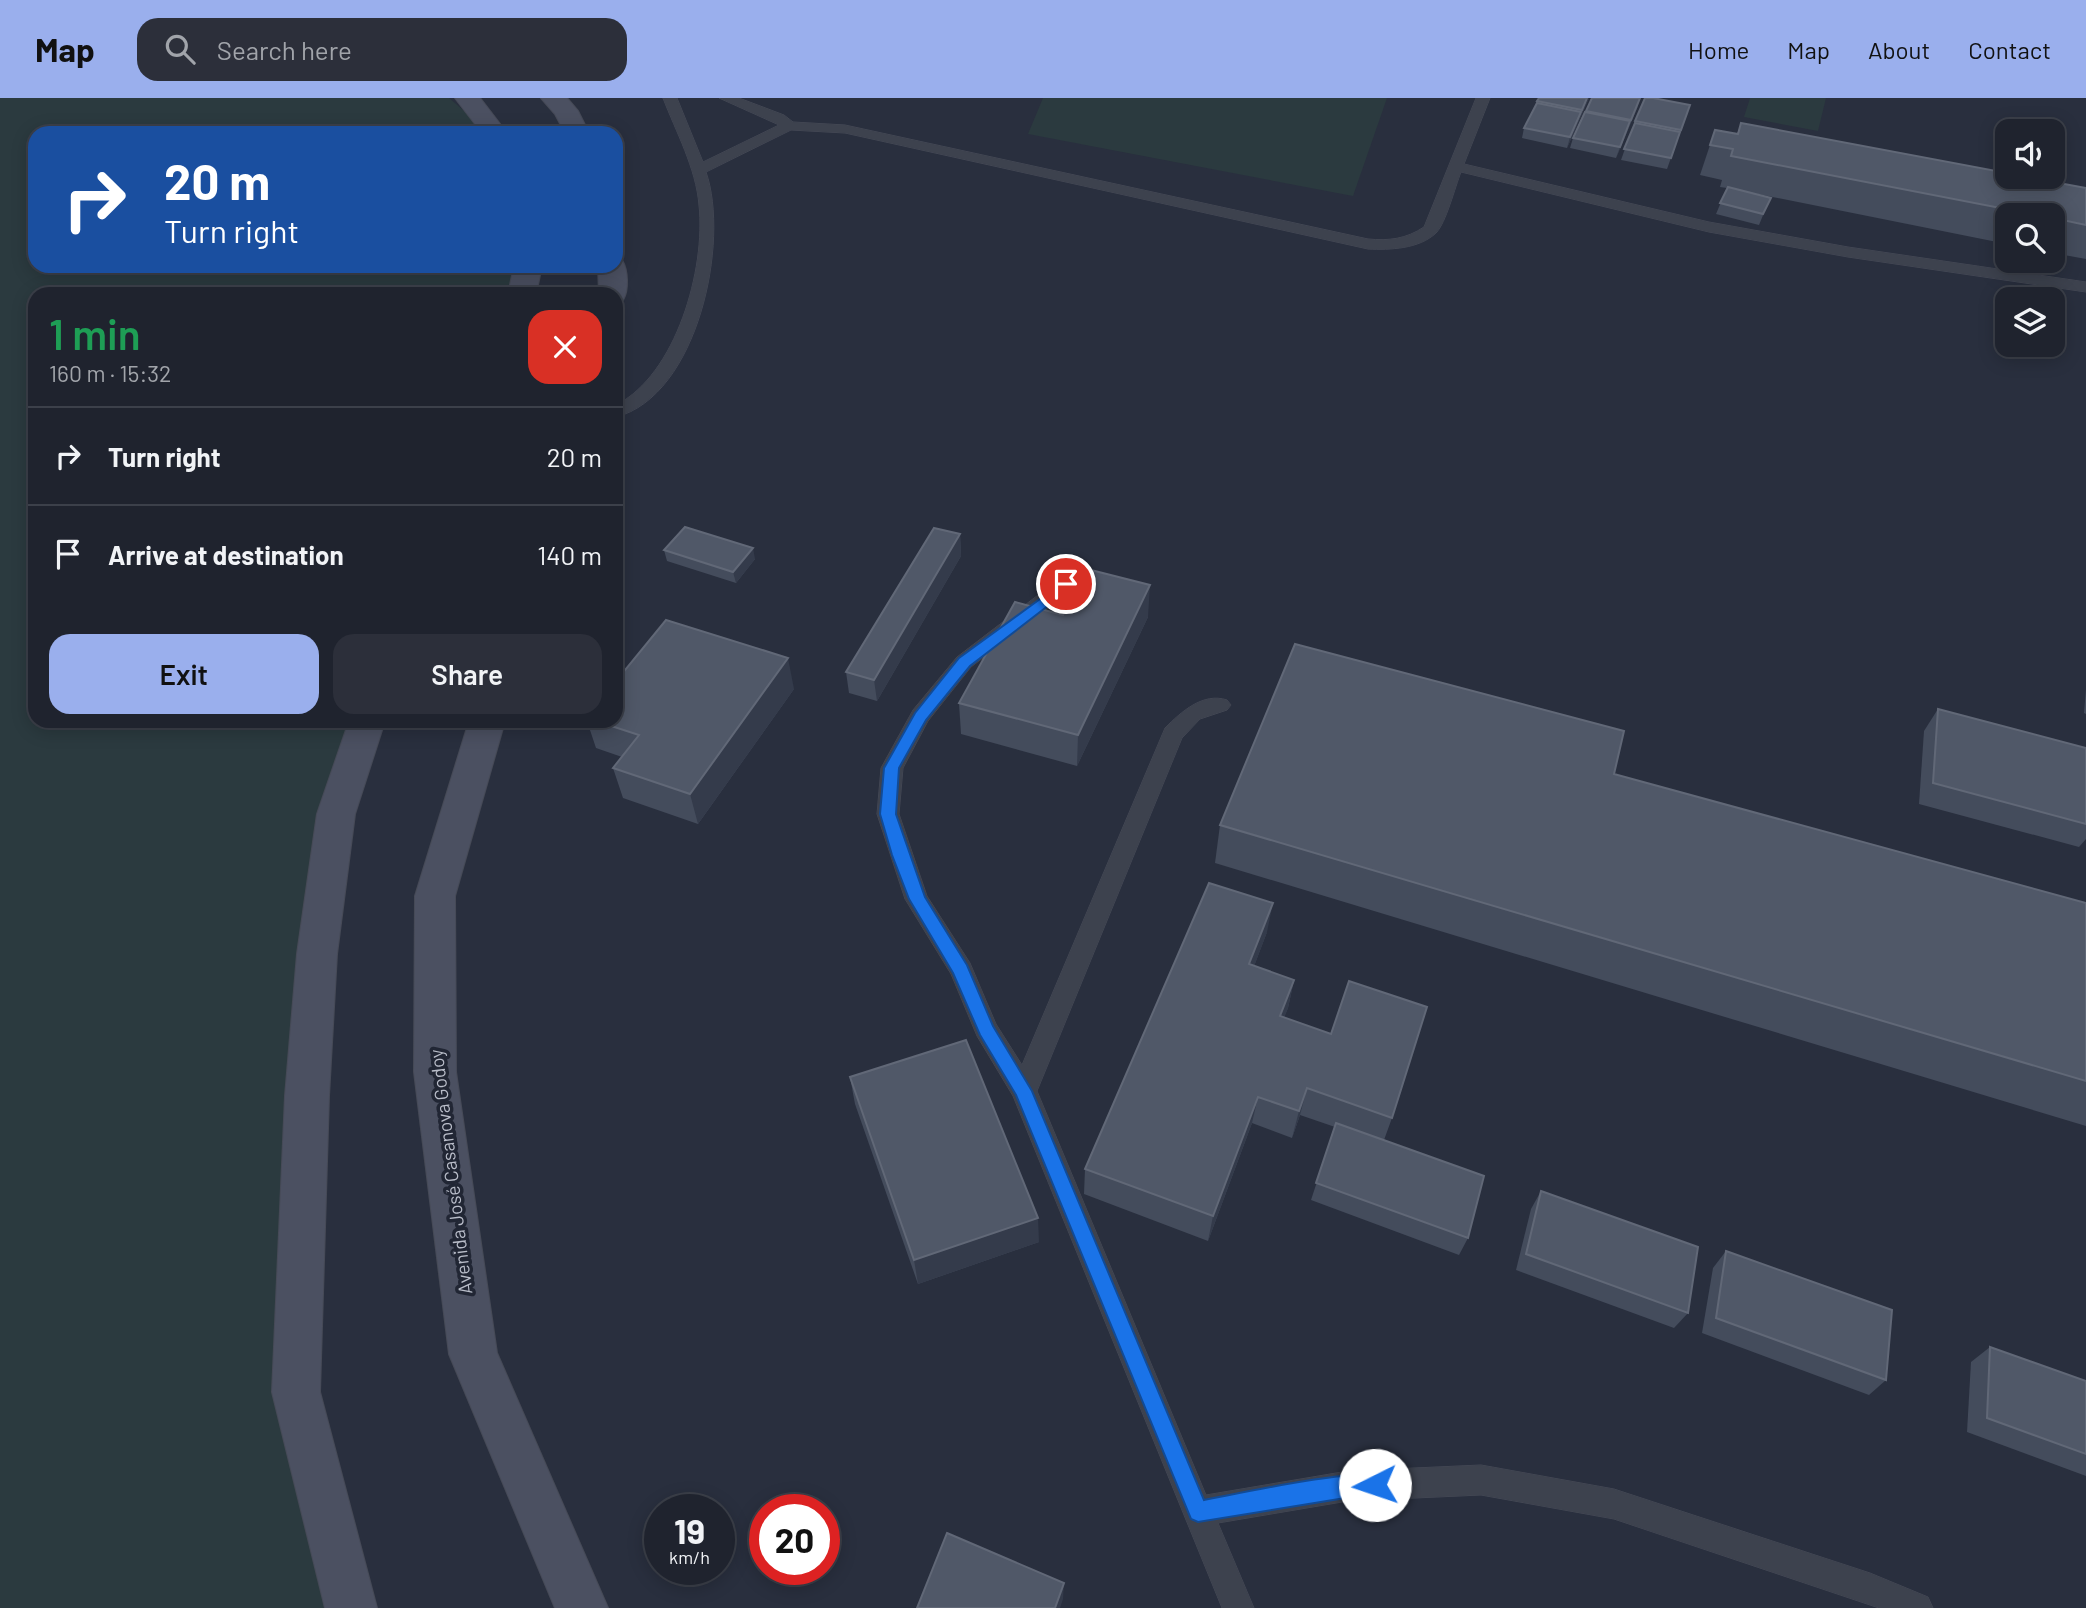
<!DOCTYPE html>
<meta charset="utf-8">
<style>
body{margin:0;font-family:Barlow,sans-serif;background:#2c2f3a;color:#f1f3f6;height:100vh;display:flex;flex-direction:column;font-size:26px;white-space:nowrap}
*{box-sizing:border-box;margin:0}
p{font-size:23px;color:#a1a4aa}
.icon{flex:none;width:38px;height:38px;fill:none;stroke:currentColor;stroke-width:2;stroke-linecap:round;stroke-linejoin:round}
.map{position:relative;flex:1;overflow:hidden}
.drawer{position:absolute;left:28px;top:189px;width:595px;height:441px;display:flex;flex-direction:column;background:#1f232e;border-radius:21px;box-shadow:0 4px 18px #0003,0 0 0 2px #3c404a}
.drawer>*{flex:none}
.top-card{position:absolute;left:28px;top:28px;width:595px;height:147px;border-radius:21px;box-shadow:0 4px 18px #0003,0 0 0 2px #3c404a;background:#1a4fa0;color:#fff;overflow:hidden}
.tools{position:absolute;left:1995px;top:21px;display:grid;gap:14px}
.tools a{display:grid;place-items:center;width:70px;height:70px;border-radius:14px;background:#1f232e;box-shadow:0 4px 18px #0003,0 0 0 2px #3c404a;font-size:35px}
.speed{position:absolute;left:644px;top:1396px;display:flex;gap:14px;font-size:35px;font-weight:700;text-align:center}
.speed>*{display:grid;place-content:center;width:91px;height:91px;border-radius:50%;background:#1f232e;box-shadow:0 4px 18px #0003,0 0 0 2px #3c404a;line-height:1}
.speed small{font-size:18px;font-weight:400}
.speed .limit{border:10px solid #d22;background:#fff;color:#111}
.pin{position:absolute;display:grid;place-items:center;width:60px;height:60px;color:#fff;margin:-30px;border:4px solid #fff;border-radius:50%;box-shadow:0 2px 7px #0007}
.me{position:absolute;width:77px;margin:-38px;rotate:266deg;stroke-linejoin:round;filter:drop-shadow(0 0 5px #0008)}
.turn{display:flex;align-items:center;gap:24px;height:147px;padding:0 21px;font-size:32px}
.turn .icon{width:91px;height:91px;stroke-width:2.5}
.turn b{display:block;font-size:49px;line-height:60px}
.round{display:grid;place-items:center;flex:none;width:74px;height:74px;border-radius:21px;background:#2c2f3a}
.summary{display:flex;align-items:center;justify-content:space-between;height:119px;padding:0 21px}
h1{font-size:42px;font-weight:600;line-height:52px;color:#1e9e55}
.cta{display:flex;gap:14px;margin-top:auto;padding:14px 21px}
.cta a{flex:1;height:80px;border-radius:21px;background:#9aafed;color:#111;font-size:28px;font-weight:600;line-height:80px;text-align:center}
.cta a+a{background:#2c2f3a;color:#f1f3f6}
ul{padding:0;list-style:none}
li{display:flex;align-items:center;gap:21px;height:98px;padding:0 21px;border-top:2px solid #3c404a}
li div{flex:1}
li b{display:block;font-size:26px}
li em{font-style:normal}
header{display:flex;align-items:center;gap:42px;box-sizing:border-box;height:98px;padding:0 35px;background:#9aafed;color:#111}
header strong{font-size:33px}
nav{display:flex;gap:38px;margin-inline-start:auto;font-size:24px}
.search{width:490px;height:63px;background:#2c2f3a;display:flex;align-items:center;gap:18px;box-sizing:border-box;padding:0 24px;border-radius:21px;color:#a1a4aa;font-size:26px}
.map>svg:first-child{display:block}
.green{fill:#2b3a3f}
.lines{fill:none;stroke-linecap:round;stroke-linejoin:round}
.lane-casing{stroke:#464a57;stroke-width:1}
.secondary-casing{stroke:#464a57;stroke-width:2}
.lane{fill:#3d424e;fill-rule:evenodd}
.secondary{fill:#4b5061;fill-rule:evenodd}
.wall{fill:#444c5c}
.shaded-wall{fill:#343b4b}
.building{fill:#505868;stroke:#616877;stroke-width:2}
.route{fill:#1a73e8;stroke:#114b97;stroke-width:2}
.labels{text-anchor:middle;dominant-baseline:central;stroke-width:7;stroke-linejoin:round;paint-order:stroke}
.street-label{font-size:19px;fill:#b9bdc9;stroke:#212634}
</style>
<header>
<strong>Map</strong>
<div class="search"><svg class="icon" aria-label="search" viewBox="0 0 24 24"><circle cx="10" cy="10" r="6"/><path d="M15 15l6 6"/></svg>Search here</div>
<nav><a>Home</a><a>Map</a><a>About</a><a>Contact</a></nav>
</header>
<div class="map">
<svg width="2086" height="1510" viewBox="0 0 2086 1510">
<rect width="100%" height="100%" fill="#292f3e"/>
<g class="green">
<path d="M0,0h449l41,35h-455v133h493l-6,28h-487v427h336l-35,93 -40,578 55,216h-351z"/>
<path d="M1043,0h344l-34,98 -325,-62z"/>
<path d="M1750,0h76l-8,33 -74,-14z"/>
</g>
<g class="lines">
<defs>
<g id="lane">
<path d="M663,0h14l26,64 76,-37 -60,-27h20l45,17 9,7 52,3 523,114c21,2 38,0 56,-12l52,-129h14l-26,66 245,58 139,25 238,35v10l-238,-35 -139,-25 -248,-60c-6,15 -15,51 -25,61 -17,16 -46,17 -68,16l-523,-116 -54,-3 -85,42c24,69 -8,224 -90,245v-12c60,-30 90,-136 83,-200 -3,-37 -23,-73 -36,-107z"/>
<path d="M1066,479l7,2 3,5 -3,5 -102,78 -43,54 -25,47 -4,46 28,82 43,67 26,61 26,41 143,-337c16,-16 38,-36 62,-28l4,5 -4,5 -27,9 -18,19 -145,353 169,404 142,-24 133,-6 133,24 256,84 58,24 5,11h-54l-265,-89 -133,-24 -133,6 -130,22 36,85h-32l-209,-512 -36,-60 -26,-62 -46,-75 -28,-85 4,-46 32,-58 44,-53 102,-78z"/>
</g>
<g id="secondary">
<path d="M455,0h25l27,35h-25z"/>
<path d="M541,0h26l11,13 11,22h-24l-10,-19z"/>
<path d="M616,161l6,1c6,10 7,30 1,40l-7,2v-8h-17l-1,-28h18z"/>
<path d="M514,168h28l-6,28h-28z"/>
<path d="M349,623h36l-30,93 -18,140 -8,142 -9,296 57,216h-52l-53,-216 13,-296 12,-142 20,-140z"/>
<path d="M469,623h36l-50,175 1,176 41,281 111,255h-53l-106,-254 -35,-282 1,-176z"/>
</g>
</defs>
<use href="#lane" class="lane-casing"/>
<use href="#secondary" class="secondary-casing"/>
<use href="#lane" class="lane"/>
<use href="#secondary" class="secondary"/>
</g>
<g class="wall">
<path d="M1539,0h50l-22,50 -45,-10 2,-10z"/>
<path d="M1592,0l46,8 -22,52 -46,-10 3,-10z"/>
<path d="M1690,7l-23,64 -46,-9 14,-39z"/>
<path d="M1741,25l345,65v71l-33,-6v-38h-46v29l-254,-51 13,15 -7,17 -43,-11 11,-26 -7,-1 2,-7 -22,-5 15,-45 22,4z"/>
<path d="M960,436l1,22 -84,145 -28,-8 -3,-21z"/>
<path d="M664,452l91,9 -19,24 -69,-22z"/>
<path d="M1063,517l85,2 -71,149 -116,-32 -2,-31z"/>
<path d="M794,591l-96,135 -75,-26 -10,-30 9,-11 -26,-9 -9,-27h29z"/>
<path d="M2086,591v25l-2,-1z"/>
<path d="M1938,611l148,39v91l-7,8 -160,-43 5,-73z"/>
<path d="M1220,727l866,78v223l-871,-263z"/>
<path d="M1267,834l-13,34 40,14 -6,28 -4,9 108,101 -8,22 84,98 -9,17 -148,-55 24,-73 -35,-12 -8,23 -40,-15 -44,118 -124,-47 1,-25z"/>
<path d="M850,979l189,165 -121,42 -63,-180z"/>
<path d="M1541,1093l147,122 -14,15 -158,-58 15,-61z"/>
<path d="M1726,1153l160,129 -17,15 -167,-62 11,-65z"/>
<path d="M1990,1249l96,34v95l-119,-44 4,-70z"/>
</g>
<g class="shaded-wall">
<path d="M1587,0h2l-22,50 3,-11z"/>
<path d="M1640,0l-2,8 -22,52 4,-11z"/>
<path d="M960,436l1,22 -84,145 -3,-21z"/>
<path d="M753,450l2,11 -19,24 -3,-11z"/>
<path d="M1150,487l-2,32 -71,149 1,-31z"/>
<path d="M788,560l6,31 -96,135 -8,-30z"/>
<path d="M1273,805l-6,29 -23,61 5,-29z"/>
<path d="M1294,882l-6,28 -14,36 6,-28z"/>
<path d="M1307,990l-7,27 -8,23 7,-27z"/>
<path d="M1258,999l-6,26 -44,118 5,-25z"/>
<path d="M1038,1120l1,24 -121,42 -4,-24z"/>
<path d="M1064,1485l-1,16 -3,9h-5z"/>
</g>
<g class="building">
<path d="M1539,0h48l-5,12 -45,-9z"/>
<path d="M1592,0h48l-9,22 -45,-9z"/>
<path d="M1645,0h8l37,7 -9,25 -46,-9z"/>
<path d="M1537,5l44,9 -11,25 -46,-9z"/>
<path d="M1585,14l45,9 -10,26 -47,-9z"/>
<path d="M1635,25l45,9 -9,26 -47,-9z"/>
<path d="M1741,25l266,50v4h20l59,11v37l-33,-7v-3h-16l-306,-59 2,-7 -23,-4 5,-15 23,4z"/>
<path d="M1728,89l43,11 -8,16 -43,-11z"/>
<path d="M685,429l68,21 -20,24 -69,-22z"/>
<path d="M934,430l26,6 -86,146 -28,-8z"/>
<path d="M1087,471l63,16 -72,150 -119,-32 56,-101 48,13z"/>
<path d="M666,522l122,38 -98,136 -77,-26 26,-33 -43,-14h20v-40z"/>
<path d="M1295,546l329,87 -10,43 472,129v178l-866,-256z"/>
<path d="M1938,611l148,39v76l-153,-41z"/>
<path d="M1209,785l64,20 -24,61 45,16 -14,36 51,18 18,-53 78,26 -35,111 -85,-30 -8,23 -41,-14 -45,119 -128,-47z"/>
<path d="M966,942l72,178 -124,42 -64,-183z"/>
<path d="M1336,1025l148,53 -16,62 -152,-55z"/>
<path d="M1541,1093l157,56 -10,66 -162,-59z"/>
<path d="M1726,1153l166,59 -6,70 -170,-62z"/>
<path d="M1990,1249l96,34v73l-99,-36z"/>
<path d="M947,1435l117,50 -9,25h-138z"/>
</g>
<path class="route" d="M1066,482l5,1v7l-101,78 -44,54 -27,48 -3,46 29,83 42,68 26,61 39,65 172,409c33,-6 153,-33 178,-23l3,8 -3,7 -184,30 -7,-3 -175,-424 -36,-60 -27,-62 -44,-74 -17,-44 -12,-41 4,-46 31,-55 44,-55z"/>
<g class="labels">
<g class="street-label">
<text transform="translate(450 1074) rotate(-97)">Avenida José Casanova Godoy</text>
</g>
</g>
</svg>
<div class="tools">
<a><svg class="icon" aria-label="sound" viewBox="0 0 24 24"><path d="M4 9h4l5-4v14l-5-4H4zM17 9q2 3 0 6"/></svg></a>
<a><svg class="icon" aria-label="search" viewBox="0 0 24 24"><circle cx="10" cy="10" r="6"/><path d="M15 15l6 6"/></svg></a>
<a><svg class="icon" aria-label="layers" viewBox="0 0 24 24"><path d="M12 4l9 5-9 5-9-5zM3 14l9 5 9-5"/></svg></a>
</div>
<div class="speed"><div>19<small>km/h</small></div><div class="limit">20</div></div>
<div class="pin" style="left:1066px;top:486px;background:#d93025"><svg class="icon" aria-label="arrive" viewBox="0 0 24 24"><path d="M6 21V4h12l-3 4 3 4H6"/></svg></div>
<svg class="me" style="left:1375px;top:1387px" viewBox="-20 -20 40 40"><circle r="19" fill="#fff"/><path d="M0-13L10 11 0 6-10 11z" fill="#1a73e8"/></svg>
<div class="top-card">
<div class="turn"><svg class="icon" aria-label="right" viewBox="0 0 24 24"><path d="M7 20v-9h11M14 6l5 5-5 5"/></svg><div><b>20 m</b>Turn right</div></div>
</div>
<section class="drawer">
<div class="summary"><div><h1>1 min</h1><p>160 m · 15:32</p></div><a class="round" style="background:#d93025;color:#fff"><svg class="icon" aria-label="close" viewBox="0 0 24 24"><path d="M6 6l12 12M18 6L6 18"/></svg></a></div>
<ul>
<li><svg class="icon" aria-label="right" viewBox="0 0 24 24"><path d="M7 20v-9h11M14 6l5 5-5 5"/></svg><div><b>Turn right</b></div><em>20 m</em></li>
<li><svg class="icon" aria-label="arrive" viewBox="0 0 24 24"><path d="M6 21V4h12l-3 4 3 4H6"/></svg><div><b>Arrive at destination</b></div><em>140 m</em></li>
</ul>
<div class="cta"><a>Exit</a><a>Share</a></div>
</section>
</div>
